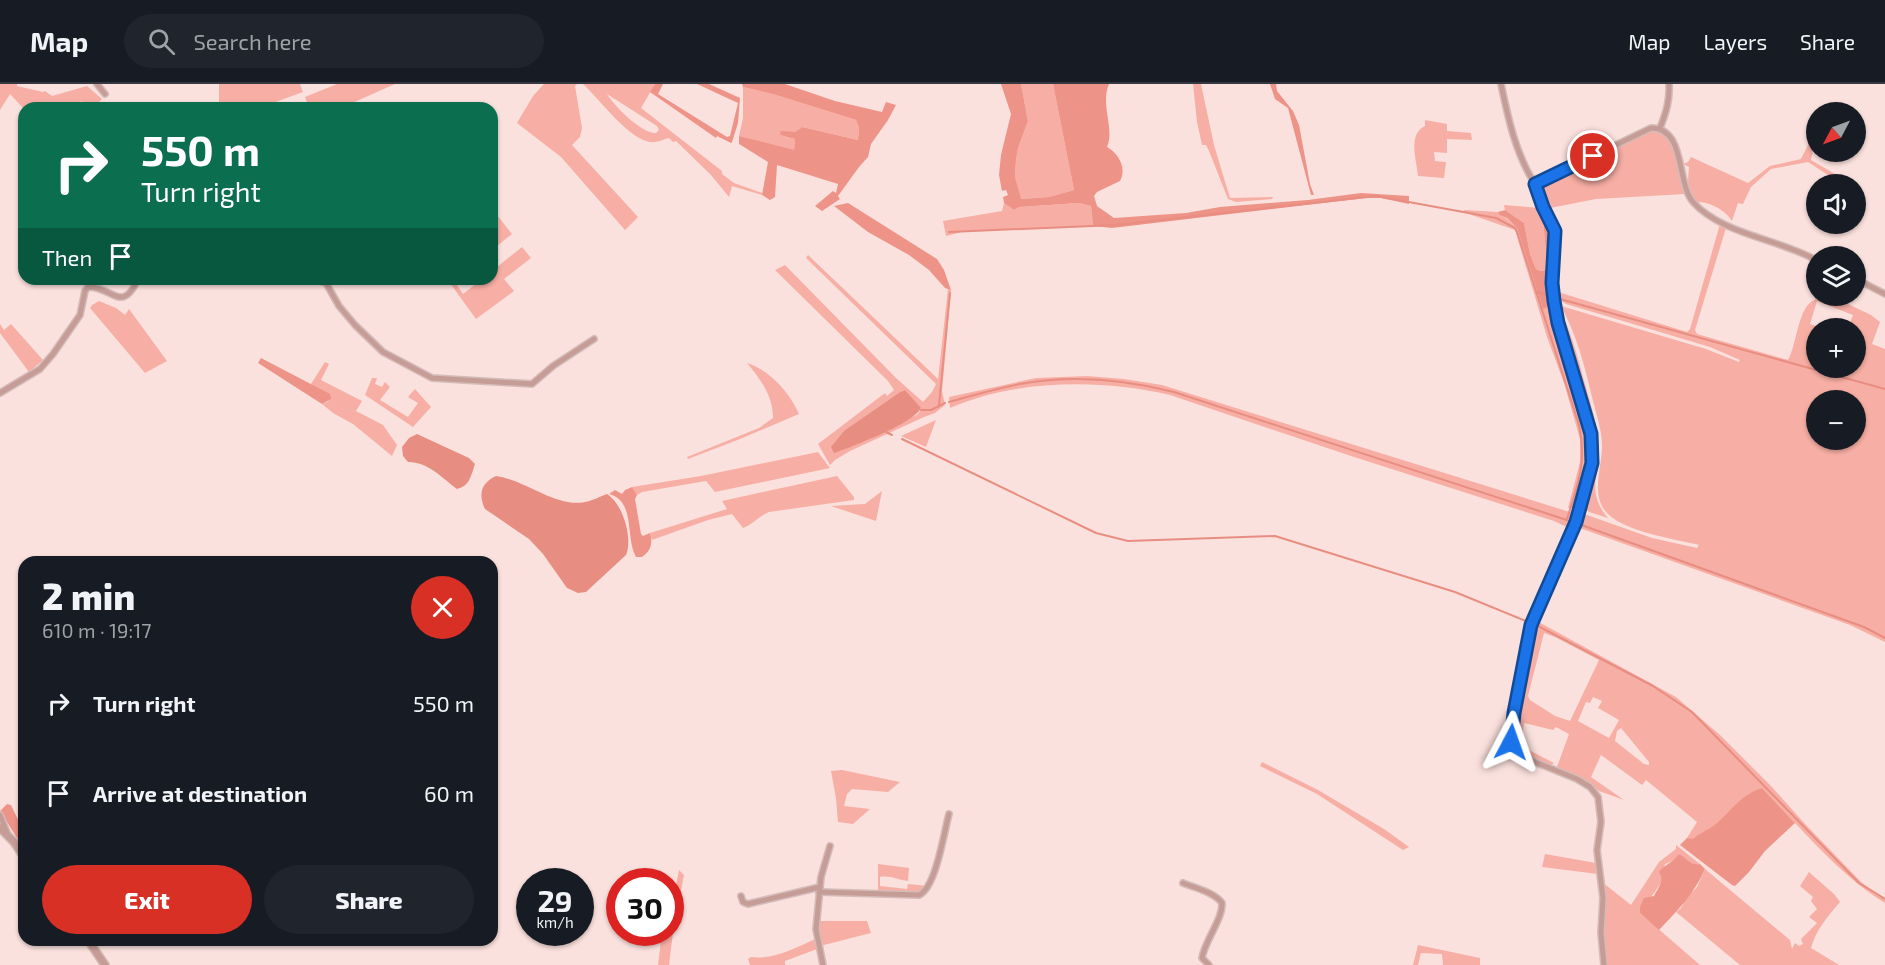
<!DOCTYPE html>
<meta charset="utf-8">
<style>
body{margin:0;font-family:"Exo 2",sans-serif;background:#20242c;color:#f1f3f6;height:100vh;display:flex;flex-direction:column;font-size:22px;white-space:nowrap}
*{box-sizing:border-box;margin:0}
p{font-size:20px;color:#9ea1a6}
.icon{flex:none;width:33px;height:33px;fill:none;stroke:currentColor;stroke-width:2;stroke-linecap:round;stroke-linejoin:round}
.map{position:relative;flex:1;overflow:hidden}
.panel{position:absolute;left:18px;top:472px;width:480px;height:390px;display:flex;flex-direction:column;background:#171b24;border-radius:18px;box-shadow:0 2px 4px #0004}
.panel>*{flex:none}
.top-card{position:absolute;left:18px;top:18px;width:480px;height:183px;border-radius:18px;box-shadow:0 2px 4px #0004;background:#0b6e4f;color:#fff;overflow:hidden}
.needle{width:39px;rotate:229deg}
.fabs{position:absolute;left:1806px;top:18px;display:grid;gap:12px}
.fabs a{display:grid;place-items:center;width:60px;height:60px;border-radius:50%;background:#171b24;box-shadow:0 2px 4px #0004;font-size:30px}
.speed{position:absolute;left:516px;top:784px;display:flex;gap:12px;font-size:30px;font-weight:700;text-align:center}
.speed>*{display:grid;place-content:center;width:78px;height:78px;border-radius:50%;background:#171b24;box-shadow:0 2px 4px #0004;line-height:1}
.speed small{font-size:15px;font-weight:400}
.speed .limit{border:9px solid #d22;background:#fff;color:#111}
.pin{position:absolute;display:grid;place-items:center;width:51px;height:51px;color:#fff;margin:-26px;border:3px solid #fff;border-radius:50%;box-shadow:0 2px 6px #0007}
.me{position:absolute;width:66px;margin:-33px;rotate:4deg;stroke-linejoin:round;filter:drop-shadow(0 0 4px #0008)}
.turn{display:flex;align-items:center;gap:21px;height:126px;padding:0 24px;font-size:27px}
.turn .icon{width:78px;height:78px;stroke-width:2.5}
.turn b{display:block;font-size:42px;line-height:51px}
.then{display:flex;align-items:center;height:57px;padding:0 24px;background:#0003;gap:12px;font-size:22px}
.round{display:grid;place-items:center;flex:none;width:63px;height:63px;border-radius:32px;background:#20242c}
.overview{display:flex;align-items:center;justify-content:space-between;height:102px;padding:0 24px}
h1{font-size:36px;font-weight:800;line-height:45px}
.primary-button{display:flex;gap:12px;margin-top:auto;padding:12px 24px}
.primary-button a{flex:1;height:69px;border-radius:36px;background:#d93025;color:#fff;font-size:24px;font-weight:800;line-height:69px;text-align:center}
.primary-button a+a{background:#20242c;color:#f1f3f6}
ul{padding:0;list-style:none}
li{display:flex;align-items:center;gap:18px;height:90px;padding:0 24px}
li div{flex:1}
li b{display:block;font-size:22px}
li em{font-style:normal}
header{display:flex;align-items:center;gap:36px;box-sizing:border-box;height:84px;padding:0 30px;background:#171b24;border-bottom:2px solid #363941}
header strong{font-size:28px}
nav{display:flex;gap:33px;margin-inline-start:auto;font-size:21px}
.search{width:420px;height:54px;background:#20242c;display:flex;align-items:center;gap:15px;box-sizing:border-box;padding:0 21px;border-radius:33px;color:#9ea1a6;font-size:22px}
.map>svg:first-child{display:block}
.green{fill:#f7aea4;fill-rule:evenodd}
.forest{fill:#ee9387}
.water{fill:#e88d81}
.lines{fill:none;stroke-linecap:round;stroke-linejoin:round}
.stream{stroke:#e88d81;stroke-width:2}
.minor-casing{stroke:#d4bcb9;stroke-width:8}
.tertiary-casing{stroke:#d4bcb9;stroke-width:10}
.minor{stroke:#c69c96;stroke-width:5}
.tertiary{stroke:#c69c96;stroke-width:7}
.route-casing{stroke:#114b97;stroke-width:15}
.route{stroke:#1a73e8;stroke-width:10}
</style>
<header>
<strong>Map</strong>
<div class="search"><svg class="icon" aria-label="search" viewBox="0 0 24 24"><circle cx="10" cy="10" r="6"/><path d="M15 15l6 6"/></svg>Search here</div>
<nav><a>Map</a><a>Layers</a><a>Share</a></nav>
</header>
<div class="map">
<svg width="1885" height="881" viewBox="0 0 1885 881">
<rect width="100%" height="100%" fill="#fbe1dd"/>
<g class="green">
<path d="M0,0h17v2l26,6 2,-1 7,5 35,-10 15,13 -8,8 -13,-6 -3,7 -54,1 -14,-15 -10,16z"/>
<path d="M219,0h81l3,8 -44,16h-40z"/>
<path d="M337,0h58l-54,24h-32l-4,-11z"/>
<path d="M544,0h33l-2,2 7,42 -2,9 -8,8 66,72 -13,13 -64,-73 -44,-34 16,-27z"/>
<path d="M583,0h72l-14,24 81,63v3l12,9 28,10v2l-30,-9 -3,11 -18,-22 -35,-34 -3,1 -4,-4c-5,1 -10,4 -14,4 -23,3 -56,-44 -72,-58zM607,10l50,32 2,4 -3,3c-14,1 -42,-27 -49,-39z"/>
<path d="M1021,0h32l21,106 -25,7 -29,2 -5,-22 1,-17 2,-12 10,-27z"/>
<path d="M1193,0h8l13,61 16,53 43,-1 -1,2 -36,3 -8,-3 -19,-48 -3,-6h-4l-5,-23z"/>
<path d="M743,3l33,8 80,25 3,8 -1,12 -56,-13 -7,5 -15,3 15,4 -1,12 -55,-15 4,-18z"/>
<path d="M1425,36l22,4v7l24,2 1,7 -25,-1v14l-13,-1 1,9 11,1 -2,16 -26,-2c-1,-16 -11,-41 7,-50z"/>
<path d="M1653,45l13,5 6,11 13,49 -89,5 -46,9 -11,-17 2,-6z"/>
<path d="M1811,55l4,1 -4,20 41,24h-10l-34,-22 -37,7 -20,18 -8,17 -5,-1 -6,18c-6,-11 -24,-20 -36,-19 -10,-11 -8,-22 -7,-35l-6,-3 5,-2 3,-5 57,26 22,-17 31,-7z"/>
<path d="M1004,119l10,7 5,-3 60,-4 12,3 2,20 -127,5 -20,5 -3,-15 59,-10z"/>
<path d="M1504,121l36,3 5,5 1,5 -3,1 4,45 -2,6 -4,1 -5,-2 -6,-15 -6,-31 -19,-13z"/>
<path d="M1464,126l34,2 1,3 7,3 11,10 26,80 9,-4 1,11 21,64 15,55 1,29 -13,45h-9l12,-46v-23l-16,-56 -17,-46 -32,-107 -52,-18z"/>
<path d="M497,131l15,19 -20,16v-32z"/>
<path d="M1720,140l6,4 -31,102 2,4 91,26c9,-15 10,-55 27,-60l1,-6 15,2 40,19 9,7 -8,22 13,5v293l-35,-17 -273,-98 5,-11 5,-1 65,23 45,10 2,-3c-24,-6 -73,-13 -91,-31 -19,-19 -5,-47 -6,-71 -1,-17 -7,-33 -11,-50 -7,-30 -15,-59 -30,-87l145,43 33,13 1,-2 -30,-13 -144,-43 -8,-5 -3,-8 132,41 3,-3zM1817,217l36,14 -5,13h8v40h-40v-40h6l-12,-4zM1816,316h40v40h-40z"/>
<path d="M522,163l9,11 -27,21 10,12 -38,28 -29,-40h6l10,15 19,-15h10v-8z"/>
<path d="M808,171l130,124 10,-90 3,1 -9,101 3,14 -10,8 -11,4 -74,34 -15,9 -5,5 -12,-21 67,-51 2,3 7,-6 -6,-9 -113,-111 10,-5 111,113 27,24 9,-10 4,-8 -130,-126zM905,306l16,19 -3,5 -50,26 -34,13 11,-23 55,-38z"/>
<path d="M99,217l17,7 9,7 4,-6 38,52 -22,12 -55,-65 2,-3z"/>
<path d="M1555,218c16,26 22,53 30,82 5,18 11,36 13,54 4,33 -14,52 10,80l-19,-6 -6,-5 11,-71 -35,-115z"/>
<path d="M0,240l4,6 7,-6 32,36 -14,12 -29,-39z"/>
<path d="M325,278l4,2 -8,16 41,21 -6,10 27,14 14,20 -5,11 -39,-32 -20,-11 -11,-9 7,-3 -18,-17z"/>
<path d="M747,279c23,7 43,30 52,51l-59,25 -52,20 -1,-2 72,-29 14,-10c0,-22 -12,-38 -26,-55z"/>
<path d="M1087,292l37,3 38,6 411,128 3,4 -5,12 -17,-8 -203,-65 -181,-61c-69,-16 -154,-16 -220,13l-1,-11 87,-19z"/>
<path d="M372,294h5l-2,6 7,3 3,-5 5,5 -10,13 28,17 10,-14 -10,-6 7,-8 16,18 -18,20 -48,-32z"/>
<path d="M936,336l-10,27 -25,-11z"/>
<path d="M818,368l12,16 -115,24 -9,-11 -64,11 -5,3 -5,-8 69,-11z"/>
<path d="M837,392l17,21v3l-85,12c-10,4 -16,12 -26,16l-11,-14 -24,6 -56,20 -2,-7 77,-24 -5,-8z"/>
<path d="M882,407l-6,30 -45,-15 34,-2z"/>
<path d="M1535,536l141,77 44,38 51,51 34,38 57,59 23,16v4c-46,-28 -85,-76 -123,-115l-13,6 -34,31 -22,15 -6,-2 10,-16 -51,-42 -4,5 -41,-30 -10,22 33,23 -25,-9 -11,-9 -31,-15 12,-33 -13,-7 -3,3 -29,-7 -3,23 33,17 -3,2 -22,-9 -10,-7 -5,-13 6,-46zM1544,549l11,4 44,23 -29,61 -15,-5 -25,-16 -2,-4zM1593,613l9,4 -4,7 21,12 -10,18 -31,-17 8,-19 4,1zM1621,644l28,34v3l-5,-1 -29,-23 2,-10z"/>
<path d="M1262,678l56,28 66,39 25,18 -6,3 -86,-56 -57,-28z"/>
<path d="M842,686l58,12 -12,10 -36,-3 -5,5 -3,12 26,3 -17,15 -15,-2 -2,-24 -5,-27z"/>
<path d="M1676,761l24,19c-7,2 -13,-2 -17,-7l-18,7 -4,19 -21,30 60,52h-95l-3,-83 29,23 28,-43 17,-13z"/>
<path d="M1545,770l51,9 2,11 -56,-7z"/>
<path d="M878,780l31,4 -1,13c-10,-1 -17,-6 -28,-4v9l27,3 1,-5 20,2 -9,8 -41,-3z"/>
<path d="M1705,785l85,71 2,9 3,-6 4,3 4,-2 -2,-5 16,-16 -8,-6 8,-8 -6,-8 2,-4 -13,-11 9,-14 25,22 6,8c-13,15 -24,28 -29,46l28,17h-99l-64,-53 5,-4 5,-10 11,-11z"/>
<path d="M679,786l5,5 -5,25h-2l-8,65h-11l4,-32h8l1,-35 3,-2z"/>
<path d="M819,837h48l4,12 -51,13z"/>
<path d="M815,855l2,10 -32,12v4h-35l-2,-6 3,-2c23,3 44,-9 64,-18z"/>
<path d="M1418,861l62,13v7h-37l-1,-11 -21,-1 -3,12h-5z"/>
</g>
<g class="forest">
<path d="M655,0h8l-5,10 69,43 3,-1 8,-33 -41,-19h12l31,14 -2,25 -6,19 -1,1 -14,-7 -1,2 -66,-46z"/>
<path d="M742,0h43l50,17 47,11 4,-10 10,3 -8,15 -17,24 -3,13 -9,10 -21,29 2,3 -18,12 -7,-5 18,-15 3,2 2,-9 -61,-19 -2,32 -5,3 -8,-5 6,-33 -29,-18v-8l55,14 1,-11 -15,-4 1,-4 14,1 7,-5 56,13 1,-12 -3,-8 -80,-25 -33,-8z"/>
<path d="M1001,0h20l7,37 -10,27 -2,12 -1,17 6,22 28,-2 25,-7 -21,-106h56c-9,21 6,45 -2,63 12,7 20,21 13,34l-23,11 -3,4 3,10 17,12 72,-5 34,-6 88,-7 53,-7 48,3v8l-28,-6h-15l-254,30 -19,-2 -2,-20 -12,-3 -60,4 -5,3 -10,-7 -1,-6 5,-2 -2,-5 -4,1 -3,-16 2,-20 10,-41z"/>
<path d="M1270,0h6l1,7 16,20 6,14 11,59 4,11h-3l-23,-87 -13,-9z"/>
<path d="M848,119l89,56 7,11 7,20 -6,-2 -16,-18 -20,-15 -41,-23 -34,-26z"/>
<path d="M1505,126l19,13 6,31 6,15 5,2 4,-1 2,-6 -4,-45 3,-1c10,22 3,61 6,86l-9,5 -26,-81 -10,-10 -8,-3 -1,-3z"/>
<path d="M261,274l69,36 1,5 -9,5 -64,-41z"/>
<path d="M632,403l5,8 -2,4 6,35 2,2 7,-3c3,10 1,18 -8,24h-6c-11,-19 0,-56 -27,-63l6,-4 7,4 3,-4z"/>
<path d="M1762,704l33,35 -30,28 -16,21 -14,14 -3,-1 -52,-40 7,-7 6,1c7,-6 17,-10 24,-16 15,-13 25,-29 45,-35z"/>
<path d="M7,720l4,1 9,19 4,-2v27l-24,-38z"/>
<path d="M1678,771h3c6,4 10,11 19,9l5,5c-11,25 -27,41 -46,61l-19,-17v-6l4,-9 10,-2c4,-8 11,-15 5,-24 6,-8 14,-9 19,-17z"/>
</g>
<g class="water">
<path d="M905,306l16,18c-7,15 -69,39 -87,45l-3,-6 14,-17 55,-38z"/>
<path d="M417,350l52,24 6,6c-4,11 -5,22 -18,25 -16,-12 -29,-27 -49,-27l-5,-6 -1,-9 7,-9z"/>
<path d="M496,392c30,4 60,32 89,26 8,-1 15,-6 22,-8 16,10 26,44 19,61l-40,37 -8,1 -11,-5 -24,-34 -14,-15 -44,-30c-7,-15 -4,-26 11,-33z"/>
</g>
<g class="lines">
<g class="stream">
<path d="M949,148l167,-7 260,-29 120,22 19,10 2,4 62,193c8,37 -1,59 -12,94"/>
<path d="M1536,208l11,3"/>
<path d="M1560,215l325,90"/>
<path d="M949,318c26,-7 51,-15 77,-19 49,-8 100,-3 148,9l402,131 288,104 21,11"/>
<path d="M939,321l11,-112"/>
<path d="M921,326h10l14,-7"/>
<path d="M886,348l6,3"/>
<path d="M902,355l194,94 32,8 147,-5 180,56 71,29"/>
<path d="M1538,542l115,60 39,26 167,171 26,16"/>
</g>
<defs>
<g id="minor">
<path d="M97,0l8,10"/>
<path d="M1501,0c7,34 15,71 34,100l116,-56c35,0 25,54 42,74 28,32 86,37 123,58"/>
<path d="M1660,44c6,-15 10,-28 9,-44"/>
<path d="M1535,100l8,23 12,24 -3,52 2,18 4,22 33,111 1,29 -16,60 -45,102 -17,88 -3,29 5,8 7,5 12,7 42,17 13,8 8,10 3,25 -4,28 6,48 -2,35 3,32"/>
<path d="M301,195l16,1 9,3 13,23 16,19 28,27 49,26 100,6 21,-18 41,-27"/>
<path d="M1856,195l29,15"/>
<path d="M0,309l40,-24 13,-15 27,-39 5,-24 3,-4c24,-1 34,28 50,-8"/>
<path d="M0,731l8,20"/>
<path d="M1183,799c12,5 31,9 39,20 1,16 -17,37 -20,55l7,7"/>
<path d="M819,808l100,3c17,-7 25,-63 30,-81"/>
<path d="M741,812l2,6 5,2 72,-17"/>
<path d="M823,881l-7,-36 5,-52 9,-31"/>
</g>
<g id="tertiary">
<path d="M0,744l14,14 10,15"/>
<path d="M88,856l17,25"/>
</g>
</defs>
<use href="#minor" class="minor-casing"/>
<use href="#tertiary" class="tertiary-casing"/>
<use href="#minor" class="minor"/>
<use href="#tertiary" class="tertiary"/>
</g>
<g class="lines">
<defs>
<path id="route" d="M1511,658l3,-29 17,-88 45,-103 16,-59 -1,-29 -33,-111 -4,-22 -2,-18 3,-52 -12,-24 -8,-23 58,-28"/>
</defs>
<use href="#route" class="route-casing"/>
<use href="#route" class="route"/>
</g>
</svg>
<div class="fabs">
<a><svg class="needle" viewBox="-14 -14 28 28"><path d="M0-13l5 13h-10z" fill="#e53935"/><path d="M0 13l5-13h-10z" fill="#9ea1a6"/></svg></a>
<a><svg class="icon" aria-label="sound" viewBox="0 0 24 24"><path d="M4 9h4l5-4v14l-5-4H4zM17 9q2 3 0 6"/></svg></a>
<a><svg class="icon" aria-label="layers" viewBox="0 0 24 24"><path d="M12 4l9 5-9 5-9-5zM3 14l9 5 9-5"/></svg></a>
<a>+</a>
<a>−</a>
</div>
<div class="speed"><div>29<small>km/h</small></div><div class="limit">30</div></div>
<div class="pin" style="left:1593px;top:72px;background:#d93025"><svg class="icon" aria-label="arrive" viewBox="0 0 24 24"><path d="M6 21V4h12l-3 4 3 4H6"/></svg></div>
<svg class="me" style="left:1511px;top:658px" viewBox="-20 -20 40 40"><path d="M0-17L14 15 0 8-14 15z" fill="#1a73e8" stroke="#fff" stroke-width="4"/></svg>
<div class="top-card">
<div class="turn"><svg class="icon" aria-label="right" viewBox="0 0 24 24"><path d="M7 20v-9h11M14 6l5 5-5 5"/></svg><div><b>550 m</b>Turn right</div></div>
<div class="then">Then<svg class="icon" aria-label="arrive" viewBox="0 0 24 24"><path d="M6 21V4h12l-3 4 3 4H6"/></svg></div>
</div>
<section class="panel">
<div class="overview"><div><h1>2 min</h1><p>610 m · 19:17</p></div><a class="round" style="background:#d93025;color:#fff"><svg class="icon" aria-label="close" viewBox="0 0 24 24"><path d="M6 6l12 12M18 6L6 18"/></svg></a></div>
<ul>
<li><svg class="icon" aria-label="right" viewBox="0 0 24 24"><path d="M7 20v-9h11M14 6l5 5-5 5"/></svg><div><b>Turn right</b></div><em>550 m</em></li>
<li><svg class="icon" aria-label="arrive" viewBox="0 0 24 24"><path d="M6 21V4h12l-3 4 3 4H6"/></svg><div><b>Arrive at destination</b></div><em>60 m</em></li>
</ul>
<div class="primary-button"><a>Exit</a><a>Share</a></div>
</section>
</div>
